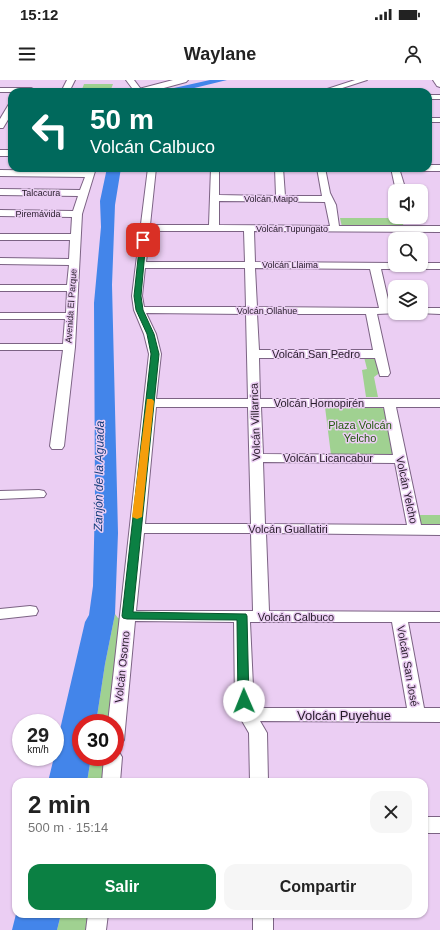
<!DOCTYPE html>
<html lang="es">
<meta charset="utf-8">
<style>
body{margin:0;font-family:Helvetica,sans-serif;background:#f6f6f6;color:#222;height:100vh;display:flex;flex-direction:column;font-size:15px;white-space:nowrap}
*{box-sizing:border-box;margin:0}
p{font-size:13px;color:#767676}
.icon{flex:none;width:22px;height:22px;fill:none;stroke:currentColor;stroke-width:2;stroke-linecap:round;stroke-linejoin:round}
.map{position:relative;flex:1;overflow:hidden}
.side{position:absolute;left:12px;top:698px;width:416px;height:140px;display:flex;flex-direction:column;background:#fff;border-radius:12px;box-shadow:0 1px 3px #0004}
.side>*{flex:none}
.hud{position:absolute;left:8px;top:8px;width:424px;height:84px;border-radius:12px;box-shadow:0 1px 3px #0004;background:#00695c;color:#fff;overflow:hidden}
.fabs{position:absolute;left:388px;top:104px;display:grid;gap:8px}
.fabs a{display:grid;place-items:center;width:40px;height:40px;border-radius:8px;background:#fff;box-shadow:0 1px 3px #0004;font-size:20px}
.speed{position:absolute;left:12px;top:634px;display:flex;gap:8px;font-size:20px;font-weight:700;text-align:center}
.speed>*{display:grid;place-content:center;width:52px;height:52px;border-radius:50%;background:#fff;box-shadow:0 1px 3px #0004;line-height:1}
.speed small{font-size:10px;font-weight:400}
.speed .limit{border:6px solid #d22;background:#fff;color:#111}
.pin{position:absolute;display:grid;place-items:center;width:34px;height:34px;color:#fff;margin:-17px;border-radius:8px;box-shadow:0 2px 6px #0006}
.me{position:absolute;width:44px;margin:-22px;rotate:359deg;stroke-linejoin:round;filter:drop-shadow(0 0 3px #0008)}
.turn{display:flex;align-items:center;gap:14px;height:84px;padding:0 16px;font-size:18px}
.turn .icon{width:52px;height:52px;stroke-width:2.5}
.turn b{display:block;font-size:28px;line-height:34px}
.round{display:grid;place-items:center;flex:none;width:42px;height:42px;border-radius:12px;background:#f6f6f6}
.headline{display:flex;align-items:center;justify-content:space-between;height:68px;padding:0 16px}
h1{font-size:24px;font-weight:700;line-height:30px}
.button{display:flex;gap:8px;margin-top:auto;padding:8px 16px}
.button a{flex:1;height:46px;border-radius:12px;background:#0b8043;color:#fff;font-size:16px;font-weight:700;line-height:46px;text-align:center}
.button a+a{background:#f6f6f6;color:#222}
.status{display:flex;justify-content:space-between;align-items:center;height:28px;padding:0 20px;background:#fff;direction:ltr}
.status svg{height:11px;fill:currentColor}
header{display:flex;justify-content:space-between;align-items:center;height:52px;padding:0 16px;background:#fff;font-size:18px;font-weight:700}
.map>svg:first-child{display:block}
.green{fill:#a0d191}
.water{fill:#4385ea}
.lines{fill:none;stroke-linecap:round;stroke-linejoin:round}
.minor-casing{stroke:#7c6384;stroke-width:2}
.tertiary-casing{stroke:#7c6384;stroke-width:2}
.minor{fill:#fff;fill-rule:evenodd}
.tertiary{fill:#fff;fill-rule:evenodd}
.route{fill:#0b8043;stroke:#07532c}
.slow{fill:#f59e0b}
.labels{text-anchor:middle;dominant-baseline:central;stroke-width:3;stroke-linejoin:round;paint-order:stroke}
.far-street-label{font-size:9px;fill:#261b29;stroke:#ebcef3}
.street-label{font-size:11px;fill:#261b29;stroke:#ebcef3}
.park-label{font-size:11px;fill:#255a10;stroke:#ebcef3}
.water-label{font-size:12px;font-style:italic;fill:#103c7b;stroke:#ebcef3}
.near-street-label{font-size:13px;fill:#261b29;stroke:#ebcef3}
</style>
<div class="status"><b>15:12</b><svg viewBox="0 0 49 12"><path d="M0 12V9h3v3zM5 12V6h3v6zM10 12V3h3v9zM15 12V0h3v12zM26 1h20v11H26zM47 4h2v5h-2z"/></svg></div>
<header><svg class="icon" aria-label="menu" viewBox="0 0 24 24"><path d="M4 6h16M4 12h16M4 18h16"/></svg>Waylane<svg class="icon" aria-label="person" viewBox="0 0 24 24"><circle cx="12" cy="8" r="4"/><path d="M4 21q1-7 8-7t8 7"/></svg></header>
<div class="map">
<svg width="440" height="850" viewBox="0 0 440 850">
<rect width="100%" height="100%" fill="#ebcef3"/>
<g class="green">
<path d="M84,4h29l-3,8h-29z"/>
<path d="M340,138h61l3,9h-62z"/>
<path d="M364,277h13l4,15 -7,5 4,20h-12l-4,-27 5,-1z"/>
<path d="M325,327l57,1 6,3 8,40 -4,4h-61z"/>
<path d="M416,435h24v12h-17l-5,-5z"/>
<path d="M115,534l3,4 6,1 -13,104h-15l9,-59z"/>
<path d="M91,677h16l-3,25h-17z"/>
<path d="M61,834h28l-2,16h-30z"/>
</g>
<g class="water">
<path d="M210,0h17l-49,12h-22z"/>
<path d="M107,88h14l-6,37 -3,80 6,248 -3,81 -10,50 -9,59h-15v34h10l-4,25h-39l6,-25h1v-6l30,-129 4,-7 4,-29 2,-86 -1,-197 7,-76 -1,-26z"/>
<path d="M16,834h45l-4,16h-45z"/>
</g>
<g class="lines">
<defs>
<g id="minor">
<path d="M67,0h8l-6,12h-8z"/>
<path d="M126,0h8l9,12h-8z"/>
<path d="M355,0h12l-37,12h-12z"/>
<path d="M0,8h31l4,2 -3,2h-32z"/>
<rect x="428" y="15" width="12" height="4"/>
<path d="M9,24h3v9l-9,15h-3v-9z"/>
<rect x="428" y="38" width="12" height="4"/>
<path d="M428,85h12v6h-32l-4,-3h24z"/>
<path d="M88,88h8l-14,46 -7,133 -11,99 -2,3h-10l-2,-3 13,-96h-63v-6h63l2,-25h-65v-6h66l1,-22h-67v-6h67l2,-20 -69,-1v-6l69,1 1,-19h-70v-6h71l1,-17 -72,-1v-6l73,1 5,-15 -78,-1v-6l80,1 5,-13 -85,-1v-6l86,1z"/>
<path d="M148,88h8l-6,57h59l2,-57h8v27l57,1 -1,-28h8l2,28h37l-5,-28h8l5,25 6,12 3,21h101v6l-186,-1 1,31 140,1v2h26v-2h19v6h-59l9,39h5v5h4l-22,1 13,59 -2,3h-8l-5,-18h-116l1,41h180v8h-44l25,118h19v10l-174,-2 3,78 171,1v10h-32l16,86h16v14l-180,-1 7,12 1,49h-18l-1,-49 -11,-19 -3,-9 -1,-83 -99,-1 -11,119 -3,5 -6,2v-24h-7l41,-369 -5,-20 -10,-24 -2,-14zM219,121l106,1 5,24 -111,-1zM150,151h94l1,31h-99zM145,188h100l1,39h-102l-2,-11zM255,188l115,1 9,39 -122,-1zM146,233l100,1 2,85h-92l5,-45 -5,-20zM257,234h109l7,36h-114zM156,327h92l3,117h-106zM261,327h123l9,48 -130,-1zM263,382l132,1 12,62 -142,-1zM144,453h107l2,78h-117zM250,542h142l15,86h-153z"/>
<path d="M391,88h8l7,23h-10z"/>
<path d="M421,228h19v6l-23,-1h4z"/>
<path d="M39,410l5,1 2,3 -2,3 -44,2v-8z"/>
<path d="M30,526l6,1 2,4 -2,4 -36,4v-10z"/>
<path d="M115,671l4,1 3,5 -2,25h-18l2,-25h11z"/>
<rect x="424" y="737" width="16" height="16"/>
<path d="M88,834h20l-2,16h-20z"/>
<rect x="253" y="834" width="20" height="16"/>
</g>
<g id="tertiary">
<path d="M173,0h15l-2,2 -37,10h-16l2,-2z"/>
<path d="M433,0h7v7l-3,-1z"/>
<rect x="0" y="70" width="12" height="6"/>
</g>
</defs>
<use href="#minor" class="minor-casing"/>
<use href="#tertiary" class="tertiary-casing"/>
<use href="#minor" class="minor"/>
<use href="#tertiary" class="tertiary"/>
</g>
<path class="route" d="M143,158l3,2 -5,56 2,14 11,24 5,20 -26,258 113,2 1,2 2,85 -1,3 -4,1 -4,-1 -2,-3 -1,-81 -110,-1 -4,-1 -1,-2 29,-262 -4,-20 -11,-24 -2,-14 6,-56z"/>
<path class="slow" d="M147,319h5l2,2 -12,116 -5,2 -5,-2z"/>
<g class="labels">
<g class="far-street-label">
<text x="41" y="113">Talcacura</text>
<text x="271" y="119">Volcán Maipo</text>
<text x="38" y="134">Piremávida</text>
<text x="292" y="149">Volcán Tupungato</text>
<text x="290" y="185">Volcán Llaima</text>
<text transform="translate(71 226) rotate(-86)">Avenida El Parque</text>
<text x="267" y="231">Volcán Ollahue</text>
</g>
<g class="street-label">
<text x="316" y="274">Volcán San Pedro</text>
<text x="319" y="323">Volcán Hornopirén</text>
<text transform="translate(255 342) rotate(-92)">Volcán Villarrica</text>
<text x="328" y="378">Volcán Licancabur</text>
<text transform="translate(407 410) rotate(78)">Volcán Yelcho</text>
<text x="288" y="449">Volcán Guallatiri</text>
<text x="296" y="537">Volcán Calbuco</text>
<text transform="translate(408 586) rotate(80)">Volcán San José</text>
<text transform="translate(122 587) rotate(-84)">Volcán Osorno</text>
</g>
<g class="park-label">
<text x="360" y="345">Plaza Volcán<tspan x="360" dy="13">Yelcho</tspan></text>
</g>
<g class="water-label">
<text transform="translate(99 396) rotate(-89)">Zanjón de la Aguada</text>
</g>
<g class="near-street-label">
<text x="344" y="635">Volcán Puyehue</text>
</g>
</g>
</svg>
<div class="fabs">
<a><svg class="icon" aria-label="sound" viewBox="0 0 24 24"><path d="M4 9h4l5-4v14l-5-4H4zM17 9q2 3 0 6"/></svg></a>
<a><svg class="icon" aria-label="search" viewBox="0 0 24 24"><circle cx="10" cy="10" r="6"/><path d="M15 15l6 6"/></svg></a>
<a><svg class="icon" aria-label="layers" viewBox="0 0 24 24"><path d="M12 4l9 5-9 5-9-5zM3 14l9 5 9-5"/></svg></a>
</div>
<div class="speed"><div>29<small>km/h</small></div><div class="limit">30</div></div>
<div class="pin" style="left:143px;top:160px;background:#d93025"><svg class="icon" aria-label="arrive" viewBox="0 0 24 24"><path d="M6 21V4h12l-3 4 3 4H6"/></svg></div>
<svg class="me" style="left:244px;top:621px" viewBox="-20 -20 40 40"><circle r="19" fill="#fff"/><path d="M0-13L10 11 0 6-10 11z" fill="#0b8043"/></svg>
<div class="hud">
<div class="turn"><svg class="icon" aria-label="left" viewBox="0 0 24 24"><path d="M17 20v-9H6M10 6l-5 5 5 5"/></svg><div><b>50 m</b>Volcán Calbuco</div></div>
</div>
<section class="side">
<div class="headline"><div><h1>2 min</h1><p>500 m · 15:14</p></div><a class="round"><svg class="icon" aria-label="close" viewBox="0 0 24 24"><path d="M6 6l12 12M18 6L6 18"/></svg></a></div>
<div class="button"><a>Salir</a><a>Compartir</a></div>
</section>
</div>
